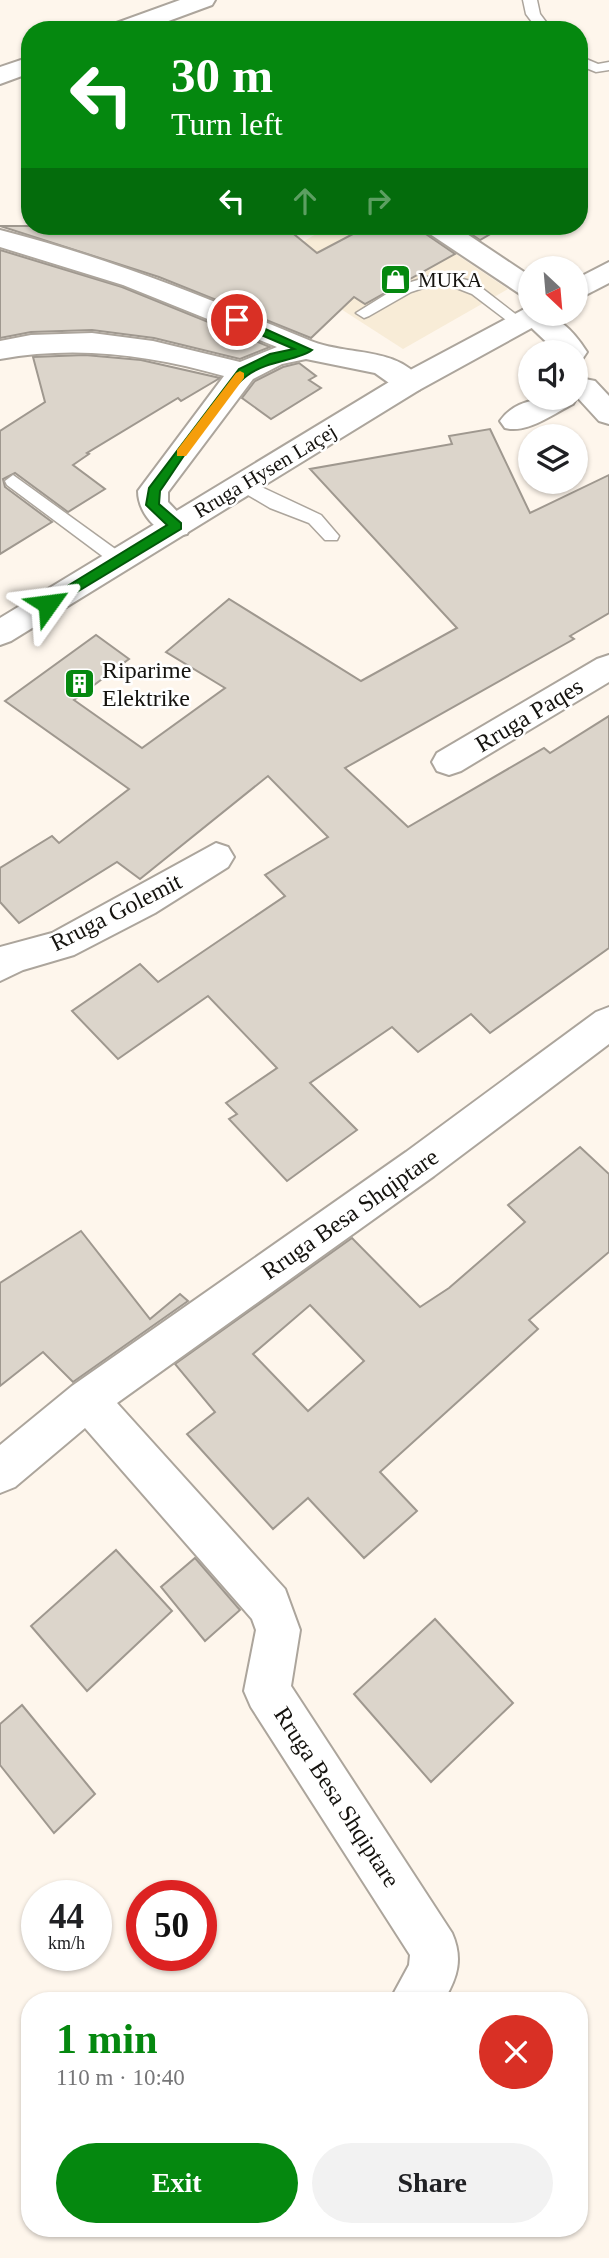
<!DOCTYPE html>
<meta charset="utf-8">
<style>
body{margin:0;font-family:"Times New Roman",serif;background:#f2f2f2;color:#202124;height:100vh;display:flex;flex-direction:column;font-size:26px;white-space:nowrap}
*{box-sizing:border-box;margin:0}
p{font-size:23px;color:#757577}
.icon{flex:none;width:38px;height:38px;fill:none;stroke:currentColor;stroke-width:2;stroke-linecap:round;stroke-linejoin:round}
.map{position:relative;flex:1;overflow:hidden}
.panel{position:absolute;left:21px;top:1992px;width:567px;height:245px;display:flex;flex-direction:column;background:#fff;border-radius:28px;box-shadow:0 2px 5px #0004}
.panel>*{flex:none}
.top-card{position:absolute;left:21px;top:21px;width:567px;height:214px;border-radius:28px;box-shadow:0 2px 5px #0004;background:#05880f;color:#fff;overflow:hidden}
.needle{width:46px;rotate:154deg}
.fabs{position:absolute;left:518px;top:256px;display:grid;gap:14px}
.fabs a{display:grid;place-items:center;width:70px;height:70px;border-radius:50%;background:#fff;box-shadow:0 2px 5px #0004;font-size:35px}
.speed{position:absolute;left:21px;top:1880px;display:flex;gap:14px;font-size:35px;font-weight:700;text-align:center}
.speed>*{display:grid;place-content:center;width:91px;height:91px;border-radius:50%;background:#fff;box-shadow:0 2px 5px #0004;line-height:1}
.speed small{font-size:18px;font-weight:400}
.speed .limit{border:10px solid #d22;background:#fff;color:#111}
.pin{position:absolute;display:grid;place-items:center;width:60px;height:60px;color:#fff;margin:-30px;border:4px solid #fff;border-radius:50%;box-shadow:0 2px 7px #0007}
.me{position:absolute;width:77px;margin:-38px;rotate:59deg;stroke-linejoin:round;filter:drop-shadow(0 0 5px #0008)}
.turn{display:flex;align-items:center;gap:24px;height:147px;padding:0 35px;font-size:32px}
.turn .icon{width:91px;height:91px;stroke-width:2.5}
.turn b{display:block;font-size:49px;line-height:60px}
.lanes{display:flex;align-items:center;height:66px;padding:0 35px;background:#0003;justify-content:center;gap:35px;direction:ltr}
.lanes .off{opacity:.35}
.round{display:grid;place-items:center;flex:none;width:74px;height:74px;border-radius:37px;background:#f2f2f2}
.head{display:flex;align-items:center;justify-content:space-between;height:119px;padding:0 35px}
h1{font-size:42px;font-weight:600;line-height:52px;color:#05880f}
.cta{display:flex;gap:14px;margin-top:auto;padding:14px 35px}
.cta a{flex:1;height:80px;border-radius:42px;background:#05880f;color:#fff;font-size:28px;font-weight:600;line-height:80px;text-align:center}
.cta a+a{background:#f2f2f2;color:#202124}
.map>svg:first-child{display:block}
.industrial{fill:#f8ecd7}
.building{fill:#dcd5cb;stroke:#9f988f;stroke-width:2;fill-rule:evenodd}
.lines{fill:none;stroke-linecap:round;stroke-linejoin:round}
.service-casing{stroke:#aca59c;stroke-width:3}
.minor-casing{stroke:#aca59c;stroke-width:4}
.secondary-casing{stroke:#aca59c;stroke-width:4}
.service{fill:#fff;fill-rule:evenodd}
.minor{fill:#fff;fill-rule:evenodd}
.secondary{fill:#fff;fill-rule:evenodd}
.route{fill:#05880f;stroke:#03580a;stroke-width:2}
.slow{fill:#f59e0b}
.labels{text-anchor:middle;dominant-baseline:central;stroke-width:5;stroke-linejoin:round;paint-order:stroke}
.far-poi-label{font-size:21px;fill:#15130f;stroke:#fff;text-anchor:start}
.far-street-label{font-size:21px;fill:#15130f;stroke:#fff}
.poi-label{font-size:24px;fill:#15130f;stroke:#fff;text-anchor:start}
.street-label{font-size:24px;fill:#15130f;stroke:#fff}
</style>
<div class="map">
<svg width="609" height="2258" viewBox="0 0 609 2258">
<rect width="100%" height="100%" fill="#fef6ec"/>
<path class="industrial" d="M330,226h84l94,63 -105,60 -135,-87z"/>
<g class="building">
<path d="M0,226h284l33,27 51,-27h53l5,8 29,20 -90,50 -11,-7 -43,41 -152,-61z"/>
<path d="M459,226h45l-24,14z"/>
<path d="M0,250l122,37 148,60 -30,12 -86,-21 -62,-8 -61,2 -31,6z"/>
<path d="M85,355l56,5 79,18 -39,23 -3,-3 -91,55 2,1 -16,11 32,24 -37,23 -53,-39 -12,6 2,8 47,35 -52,32v-123l45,-29 -12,-45z"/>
<path d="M299,363l17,13 -7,4 12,8 -50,31 -29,-21 13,-17 28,-14z"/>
<path d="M490,429l40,84 79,-38v138l-39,23 4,3 -229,129 63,59 136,-79 6,5 59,-37v232l-119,85 -19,-19 -53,38 -26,-25 -82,56 47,47 -70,51 -58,-62 8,-5 -11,-11 51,-35 -69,-72 -90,63 -46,-48 68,-47 18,18 127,-86 -20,-21 63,-38 -60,-61 -128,103 -23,-17 -98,61 -19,-21v-34l52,-32 7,7 70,-54 -124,-88 91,-66 33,24 -55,41 68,48 83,-60 -59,-36 63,-53 132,82 96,-53 -147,-159 142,-25 -3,-8z"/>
<path d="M580,1147l29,27v78l-80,68 9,9 -158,143 37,39 -53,47 -56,-60 -35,31 -86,-95 28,-22 -40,-48 177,-126 68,69 29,-19 76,-66 -17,-17zM310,1305l54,56 -56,50 -55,-57z"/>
<path d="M81,1231l69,88 30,-25 8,7 -115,81 -30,-30 -43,34v-103z"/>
<path d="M116,1550l56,61 -85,80 -56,-65z"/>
<path d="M195,1558l45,52 -35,31 -44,-54z"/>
<path d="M435,1619l78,84 -82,79 -77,-88z"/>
<path d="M22,1705l73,89 -41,39 -54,-68v-41z"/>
</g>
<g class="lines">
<defs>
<g id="service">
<path d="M523,0h14l3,14 12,16h-14l-12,-16z"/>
<path d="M579,56l19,8 11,-2v8l-13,2 -17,-7z"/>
<path d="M441,273l33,9 53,41 -8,5 -5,-2 -42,-32 -31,-12 -30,10 -42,24 -5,2 -8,-5 45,-28z"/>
<path d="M13,475l112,81 3,4 -3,4h-12l-106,-79 -2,-4z"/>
<path d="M242,478l79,37 18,21 -2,4h-12l-16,-17 -39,-15 -34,-20v-8z"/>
</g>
<g id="minor">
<path d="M180,0h35l-3,5 -68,25h-36l3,-5z"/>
<path d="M30,57v16l-30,11v-17z"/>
<path d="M424,226h31l75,50v21l-10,-3 -93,-62z"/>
<path d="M0,230c107,27 210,69 311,111 36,15 89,5 112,42l-4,7 -10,2 -10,-2 -24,-17 -69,-14 -24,5 -29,15 -85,113v10l23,24 -4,8c-25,7 -49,-19 -49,-43l86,-115c-74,-21 -147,-31 -224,-17v-18l31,-6 61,-2 61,8 87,21 37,-15 -154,-62 -123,-38z"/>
<path d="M530,308v5c27,0 43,17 57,39l-4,6 -7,2v-8h-19l-38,-36 4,-6z"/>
<path d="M585,379l10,2 14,15v28l-10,-3 -22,-24 -4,7c-20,10 -46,30 -68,24l-5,-7c16,-24 51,-24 76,-24v-16z"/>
<path d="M609,655v27l-148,89 -12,4 -12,-4 -5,-9 5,-9 160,-94z"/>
<path d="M216,843l12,4 6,10 -6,10 -73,46 -81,42 -51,15 -23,11v-34l52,-14z"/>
<path d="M609,1007v37l-175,132 -317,227 168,186 15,41 -9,56 161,247c11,25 6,44 -8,67h-54l19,-35 1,-10 -159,-248 -7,-16 12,-61 -4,-11 -167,-191 -70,59 -15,6v-48l72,-59 334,-234 190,-140z"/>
</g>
<g id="secondary">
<path d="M609,262v21l-33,17v-21z"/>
<path d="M530,306v7h22l-4,6 -129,71 -408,251 -11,4v-27l399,-242z"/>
</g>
</defs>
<use href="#service" class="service-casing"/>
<use href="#minor" class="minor-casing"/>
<use href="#secondary" class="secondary-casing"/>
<use href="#service" class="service"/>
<use href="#minor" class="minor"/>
<use href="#secondary" class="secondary"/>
</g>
<path class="route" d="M233,318h8l71,32c-12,10 -46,11 -64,25 -26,18 -68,88 -88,116l-1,13 22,19v6l-129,78h-9v-6l124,-76 -21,-20 3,-17 90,-119 31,-15 24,-5 -61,-26z"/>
<path class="slow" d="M240,371l4,2v5l-58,78h-9v-6l59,-77z"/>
<defs>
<symbol id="shop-square" viewBox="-11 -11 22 22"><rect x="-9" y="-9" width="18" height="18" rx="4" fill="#05880f" stroke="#fff"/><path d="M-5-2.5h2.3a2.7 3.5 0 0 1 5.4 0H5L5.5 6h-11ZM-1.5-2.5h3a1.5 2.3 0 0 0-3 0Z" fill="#fff"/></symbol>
<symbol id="building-square" viewBox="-11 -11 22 22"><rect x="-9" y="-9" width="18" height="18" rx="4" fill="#05880f" stroke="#fff"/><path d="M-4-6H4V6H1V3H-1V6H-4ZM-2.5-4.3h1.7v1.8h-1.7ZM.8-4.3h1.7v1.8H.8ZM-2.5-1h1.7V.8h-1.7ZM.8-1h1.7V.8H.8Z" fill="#fff"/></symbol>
</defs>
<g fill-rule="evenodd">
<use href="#shop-square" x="378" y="262" width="35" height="35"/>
<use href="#building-square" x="62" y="666" width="35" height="35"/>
</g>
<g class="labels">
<g class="far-poi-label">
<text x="418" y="280">MUKA</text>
</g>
<g class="far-street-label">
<text transform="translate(265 471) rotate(-31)">Rruga Hysen Laçej</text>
</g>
<g class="poi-label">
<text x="102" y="670">Riparime<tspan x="102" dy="28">Elektrike</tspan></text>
</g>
<g class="street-label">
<text transform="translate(529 715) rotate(-31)">Rruga Paqes</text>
<text transform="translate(116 912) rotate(-27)">Rruga Golemit</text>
<text transform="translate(350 1214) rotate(-35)">Rruga Besa Shqiptare</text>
<text transform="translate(337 1797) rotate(57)">Rruga Besa Shqiptare</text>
</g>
</g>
</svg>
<div class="fabs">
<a><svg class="needle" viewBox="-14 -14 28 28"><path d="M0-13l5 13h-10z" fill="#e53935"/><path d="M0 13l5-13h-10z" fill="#757577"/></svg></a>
<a><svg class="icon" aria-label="sound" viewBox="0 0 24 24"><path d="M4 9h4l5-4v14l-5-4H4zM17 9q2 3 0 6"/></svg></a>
<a><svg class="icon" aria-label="layers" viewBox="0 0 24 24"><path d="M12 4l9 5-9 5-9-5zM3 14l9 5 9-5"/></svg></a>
</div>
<div class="speed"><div>44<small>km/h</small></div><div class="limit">50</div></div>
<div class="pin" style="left:237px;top:320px;background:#d93025"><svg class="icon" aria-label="arrive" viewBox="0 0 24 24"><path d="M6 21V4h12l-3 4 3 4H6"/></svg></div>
<svg class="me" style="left:48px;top:604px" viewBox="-20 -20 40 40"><path d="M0-17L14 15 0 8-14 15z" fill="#05880f" stroke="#fff" stroke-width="4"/></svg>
<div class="top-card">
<div class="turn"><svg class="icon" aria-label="left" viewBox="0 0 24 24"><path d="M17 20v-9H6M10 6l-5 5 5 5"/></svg><div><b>30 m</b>Turn left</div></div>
<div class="lanes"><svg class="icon" aria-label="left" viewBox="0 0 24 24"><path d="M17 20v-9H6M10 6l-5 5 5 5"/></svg><svg class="icon off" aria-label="ahead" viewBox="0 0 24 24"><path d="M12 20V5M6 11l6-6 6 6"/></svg><svg class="icon off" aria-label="right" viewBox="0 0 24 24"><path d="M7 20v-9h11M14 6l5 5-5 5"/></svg></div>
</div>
<section class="panel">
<div class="head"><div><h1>1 min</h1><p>110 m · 10:40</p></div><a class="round" style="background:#d93025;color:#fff"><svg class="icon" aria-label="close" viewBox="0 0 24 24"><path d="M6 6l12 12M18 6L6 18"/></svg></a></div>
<div class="cta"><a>Exit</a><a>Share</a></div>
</section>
</div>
